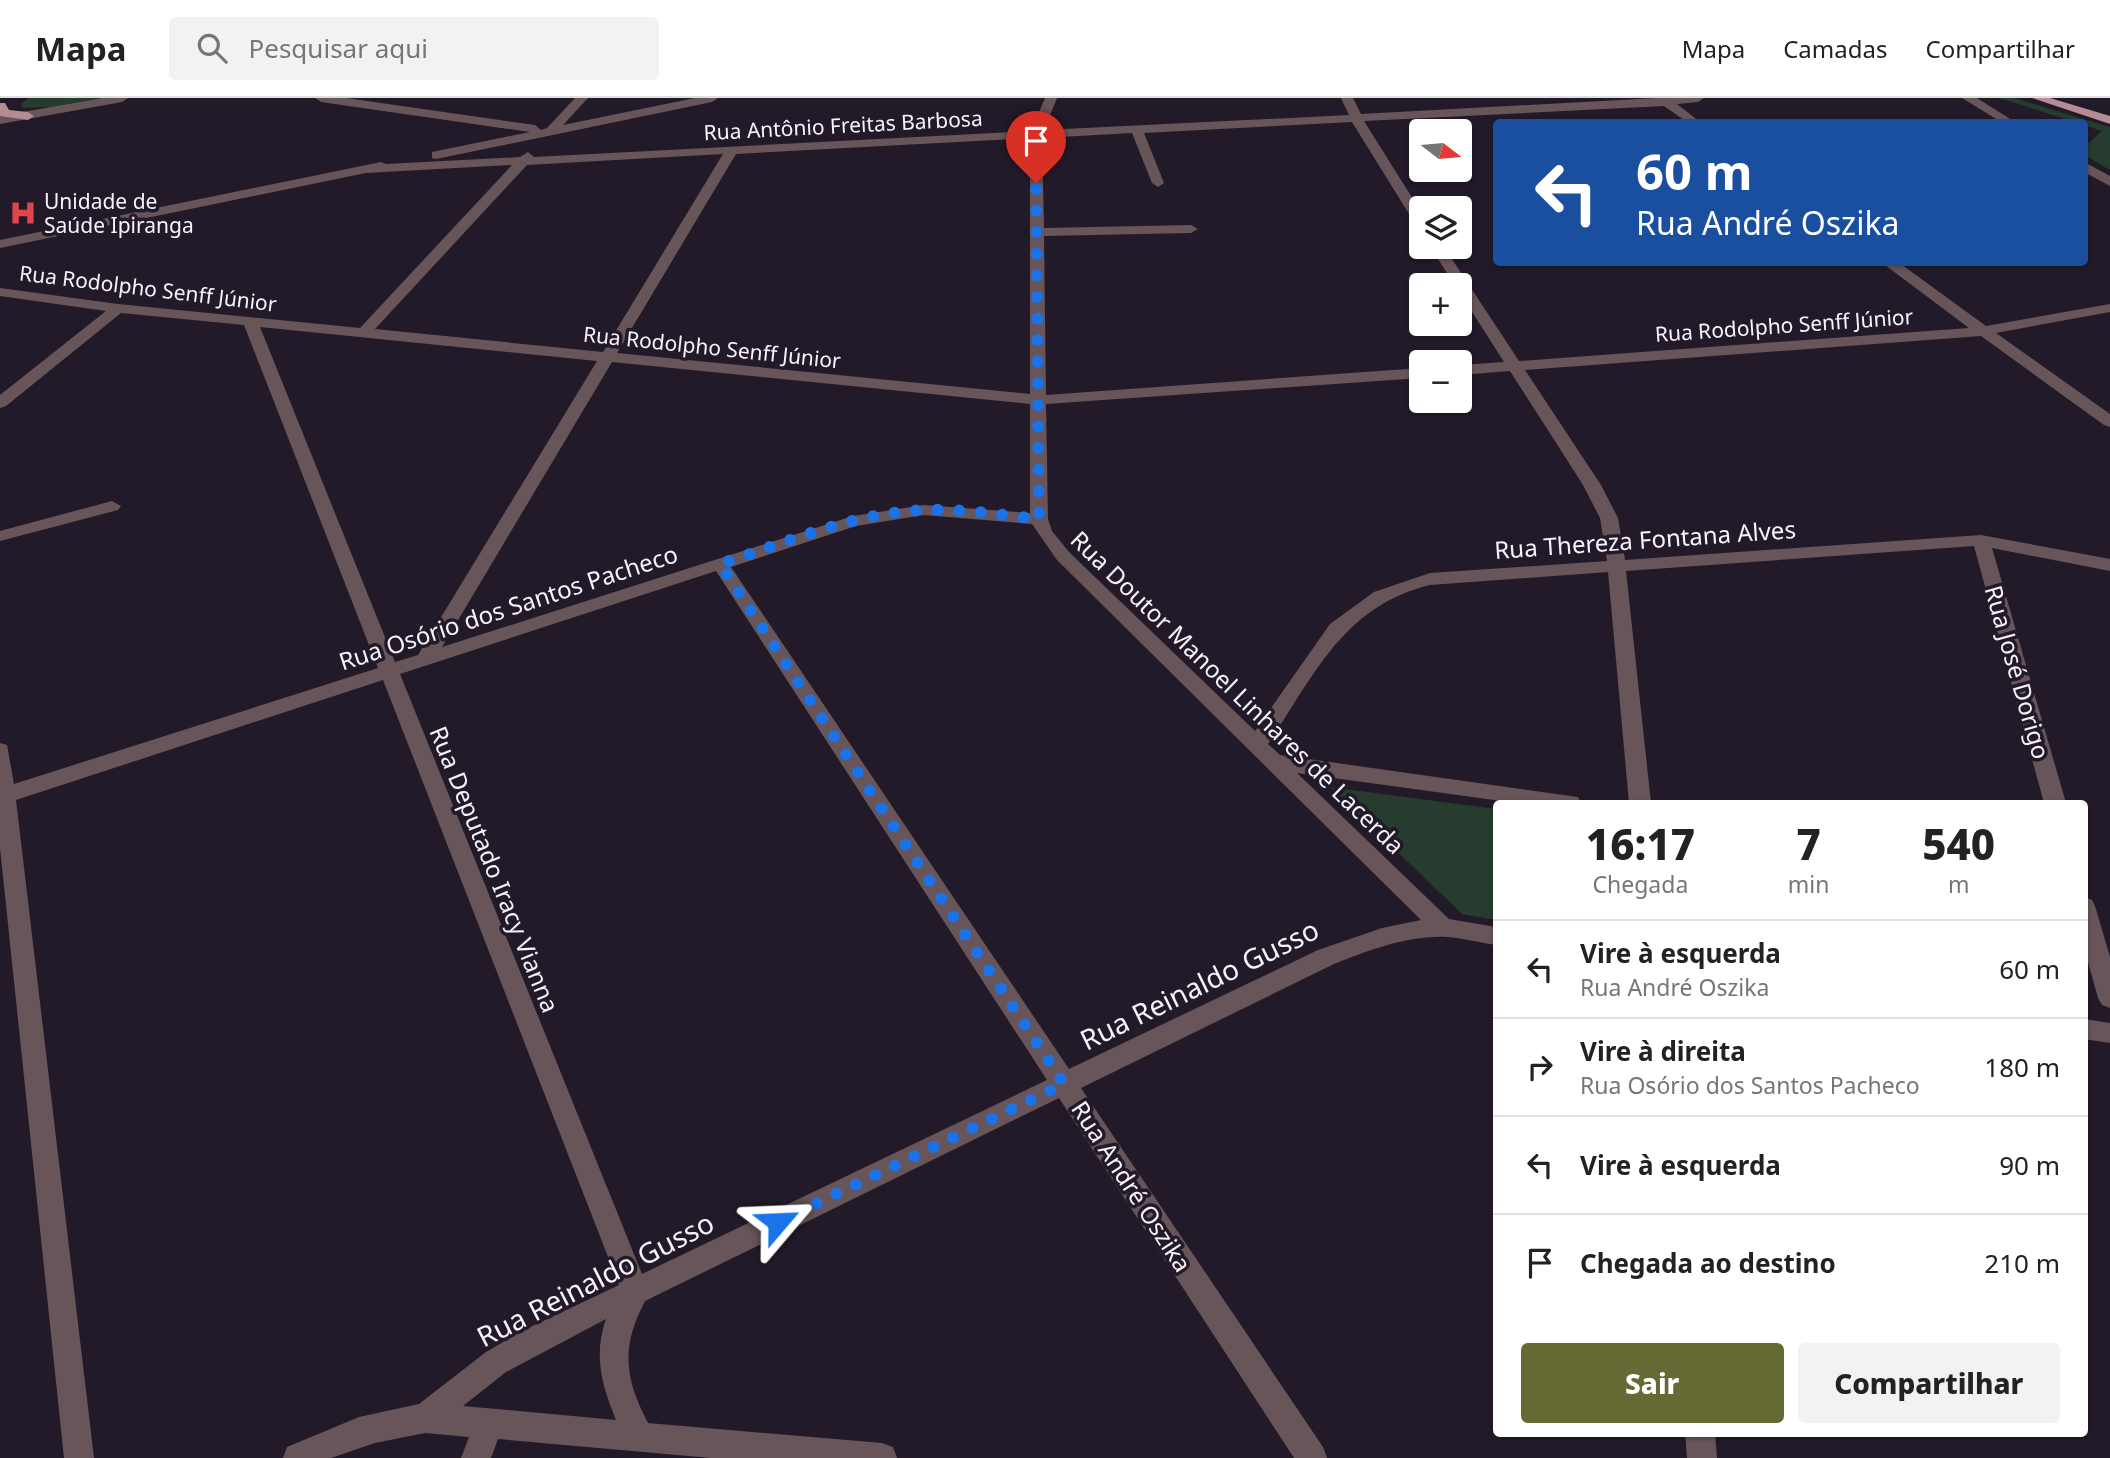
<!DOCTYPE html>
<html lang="pt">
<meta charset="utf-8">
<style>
body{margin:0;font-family:"Noto Sans",sans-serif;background:#f2f2f2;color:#222;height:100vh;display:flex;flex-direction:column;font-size:26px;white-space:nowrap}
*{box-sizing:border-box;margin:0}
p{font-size:23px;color:#767676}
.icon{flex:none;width:38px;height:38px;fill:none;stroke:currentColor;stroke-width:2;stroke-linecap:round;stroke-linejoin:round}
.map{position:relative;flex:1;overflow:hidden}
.drawer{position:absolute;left:1493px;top:702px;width:595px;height:637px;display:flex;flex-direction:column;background:#fff;border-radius:7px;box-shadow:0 2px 5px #0004}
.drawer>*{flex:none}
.top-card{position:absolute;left:1493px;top:21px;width:595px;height:147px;border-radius:7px;box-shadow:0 2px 5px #0004;background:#1a4fa0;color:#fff;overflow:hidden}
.needle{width:46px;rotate:106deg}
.controls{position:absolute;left:1409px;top:21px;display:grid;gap:14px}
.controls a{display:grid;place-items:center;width:63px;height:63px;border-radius:7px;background:#fff;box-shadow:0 2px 5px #0004;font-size:35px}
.pin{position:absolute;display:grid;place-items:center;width:60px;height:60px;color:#fff;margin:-72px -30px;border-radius:50% 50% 50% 0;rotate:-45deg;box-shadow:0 0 7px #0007}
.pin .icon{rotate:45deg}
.me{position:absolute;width:77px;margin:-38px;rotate:64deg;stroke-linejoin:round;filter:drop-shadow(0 0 5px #0008)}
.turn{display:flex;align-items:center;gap:24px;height:147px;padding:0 28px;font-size:32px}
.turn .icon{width:91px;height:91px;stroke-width:2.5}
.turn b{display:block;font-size:49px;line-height:60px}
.eta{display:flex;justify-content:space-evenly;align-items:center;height:119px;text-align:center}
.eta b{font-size:42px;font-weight:800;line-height:49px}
.primary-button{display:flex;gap:14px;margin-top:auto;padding:14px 28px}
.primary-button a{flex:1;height:80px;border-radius:7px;background:#656a34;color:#fff;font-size:28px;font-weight:800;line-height:80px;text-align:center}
.primary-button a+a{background:#f2f2f2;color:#222}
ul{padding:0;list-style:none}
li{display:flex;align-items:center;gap:21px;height:98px;padding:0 28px;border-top:2px solid #e0e0e0}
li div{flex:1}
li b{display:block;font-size:26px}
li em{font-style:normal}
header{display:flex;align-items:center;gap:42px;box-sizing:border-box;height:98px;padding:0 35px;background:#fff;border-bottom:2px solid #e0e0e0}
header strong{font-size:33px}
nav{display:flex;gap:38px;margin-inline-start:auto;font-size:24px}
.search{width:490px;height:63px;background:#f2f2f2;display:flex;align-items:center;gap:18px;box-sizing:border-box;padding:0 24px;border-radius:7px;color:#767676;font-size:26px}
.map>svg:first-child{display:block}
.green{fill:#253c2e}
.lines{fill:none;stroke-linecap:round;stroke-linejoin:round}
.minor{fill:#685559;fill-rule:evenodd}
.major{fill:#b48d94;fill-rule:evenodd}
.route{stroke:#1a73e8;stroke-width:12;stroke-dasharray:0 21.6}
.labels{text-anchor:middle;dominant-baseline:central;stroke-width:7;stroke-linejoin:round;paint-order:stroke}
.far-street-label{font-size:21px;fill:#f8f2fc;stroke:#221a28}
.far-poi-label{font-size:21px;fill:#f8f2fc;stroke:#221a28;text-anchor:start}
.street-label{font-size:24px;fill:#f8f2fc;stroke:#221a28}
.near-street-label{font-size:28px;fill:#f8f2fc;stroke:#221a28}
</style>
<header>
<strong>Mapa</strong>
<div class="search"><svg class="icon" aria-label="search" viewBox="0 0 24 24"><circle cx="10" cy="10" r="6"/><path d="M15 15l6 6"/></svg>Pesquisar aqui</div>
<nav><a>Mapa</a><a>Camadas</a><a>Compartilhar</a></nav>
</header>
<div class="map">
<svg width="2110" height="1360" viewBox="0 0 2110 1360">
<rect width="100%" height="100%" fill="#221a28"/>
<g class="green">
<path d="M29,0h70l-48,9 -28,1 -2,-4z"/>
<path d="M1999,0h15l96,29v43l-26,-15v-8l18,-16 -18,-6v-3h-9z"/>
<path d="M1330,689l166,22v111l-34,-6z"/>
</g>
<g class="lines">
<g class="minor">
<path d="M102,0h26l-6,4 -122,22v-8z"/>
<path d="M315,0h31l189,27 6,5 6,-2 28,-30h13l-25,27 132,-27h23l-6,4 -276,57 -4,-1v-6l98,-20 -209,-30z"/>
<path d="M1045,0h12l-13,32 305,-15 -8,-17h12l8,16 296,-16h47l-6,4 -21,2 23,18h-13l-23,-16 -300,15 57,91v14l-7,-4 -62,-100 -208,11 20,50 -6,4 -6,-4 -20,-50 -90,5 2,90 147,-3 7,4 -7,4 -147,3 2,159 375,-27v10l-375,26 2,115 4,12 17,21 186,179 75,-107 44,-32 56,-19 177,-12 -7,-43 -17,-33 -73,-114 -50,4v-10l44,-3 -44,-69v-8h-5l-25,-38h14l75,114 450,-33 -88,-66h17l88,64 124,-22v8l-114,21 114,81v13l-6,-2 -123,-89 -456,34 76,115 17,33 7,42 356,-25 129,24v12l-118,-23 74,255h-22l-70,-257 -348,25 25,232h-22l-21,-231 -178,13c-87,21 -116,91 -162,159l12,11 298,42 3,6h-65l-219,-30 152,146 47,8v18c-16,-2 -32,-7 -49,-8 -39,-2 -77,13 -113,27l-253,124 242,359 4,11h-33l-235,-360 -414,203c-24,46 -21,76 3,122l234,20 11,4 4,11h-186l-213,-19 -7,19h-30l8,-21 -44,-4 -50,10 -44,15h-48l4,-11 72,-30 60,-13 67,-52 36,-21 97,-46 -236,-605 -367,120 78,658h-30l-64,-610v-105l7,2 7,39 364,-116 -134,-343 -123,-12 -115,93 -6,2v-13l106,-84 -106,-15v-8l118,16 242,24 152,-163 -146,8 -366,75v-8l381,-78 5,2 134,-7 8,-5 6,5 497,-26zM1030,40v256l-413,-41 119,-199zM723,56l-120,198 -228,-23 152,-164zM260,229l337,34 -179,294 -23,7zM612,264l418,42v109l-106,-8 -71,11 -411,131zM924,417l108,9 25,36 364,360 -39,8 -64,22 -249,119 -338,-502 125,-41zM716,473l331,509 -405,194 -242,-600zM606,1221c-13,36 -4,67 10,101l-153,-14 43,-34z"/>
<path d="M1962,0h15l38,24h-14z"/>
<path d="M2084,64l26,14v10l-26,-14z"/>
<path d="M112,403l9,5 -3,4 -118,31v-10z"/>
<path d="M2084,799l8,3 3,6 15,51v51l-8,-3 -4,-7 -14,-50z"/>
<path d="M2084,921l26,4v20l-26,-4z"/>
<path d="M1685,1335h30l2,25h-30z"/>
</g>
<g class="major">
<path d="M2032,0h18l60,18v8z"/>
<path d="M0,5h5l4,7 19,2 6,4 -6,4 -28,-4z"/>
</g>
</g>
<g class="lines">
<path class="route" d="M778,1124l286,-138 -344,-520c59,-19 119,-45 180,-52 46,-6 94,2 139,7l-3,-336"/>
</g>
<defs>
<symbol id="hospital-bare" viewBox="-9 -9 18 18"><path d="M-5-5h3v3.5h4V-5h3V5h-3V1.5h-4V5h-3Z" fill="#e0444e" stroke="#221a28" stroke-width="2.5" paint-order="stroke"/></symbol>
</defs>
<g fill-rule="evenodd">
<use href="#hospital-bare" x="4" y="96" width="38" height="38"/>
</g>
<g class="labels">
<g class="far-street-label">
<text transform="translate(843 27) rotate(-3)">Rua Antônio Freitas Barbosa</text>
<text transform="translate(148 190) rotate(7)">Rua Rodolpho Senff Júnior</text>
<text transform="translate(1784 227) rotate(-4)">Rua Rodolpho Senff Júnior</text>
<text transform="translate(712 249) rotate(6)">Rua Rodolpho Senff Júnior</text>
</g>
<g class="far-poi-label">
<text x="44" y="103">Unidade de<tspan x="44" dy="24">Saúde Ipiranga</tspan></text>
</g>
<g class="street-label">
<text transform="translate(1645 441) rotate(-4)">Rua Thereza Fontana Alves</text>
<text transform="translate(508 509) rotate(-18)">Rua Osório dos Santos Pacheco</text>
<text transform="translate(2018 574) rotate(74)">Rua José Dorigo</text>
<text transform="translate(1238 594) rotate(44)">Rua Doutor Manoel Linhares de Lacerda</text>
<text transform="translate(495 771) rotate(68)">Rua Deputado Iracy Vianna</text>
<text transform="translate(1132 1088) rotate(57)">Rua André Oszika</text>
</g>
<g class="near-street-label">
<text transform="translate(1199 886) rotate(-26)">Rua Reinaldo Gusso</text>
<text transform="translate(595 1181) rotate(-27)">Rua Reinaldo Gusso</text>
</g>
</g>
</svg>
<div class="controls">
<a><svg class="needle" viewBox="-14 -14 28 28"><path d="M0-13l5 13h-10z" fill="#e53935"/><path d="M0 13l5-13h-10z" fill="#767676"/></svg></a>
<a><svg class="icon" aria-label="layers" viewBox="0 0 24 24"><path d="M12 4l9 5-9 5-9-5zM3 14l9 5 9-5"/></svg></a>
<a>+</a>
<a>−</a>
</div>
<div class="pin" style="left:1036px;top:85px;background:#d93025"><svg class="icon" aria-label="arrive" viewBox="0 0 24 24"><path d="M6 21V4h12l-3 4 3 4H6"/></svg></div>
<svg class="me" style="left:778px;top:1124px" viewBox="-20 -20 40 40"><path d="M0-17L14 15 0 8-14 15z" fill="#1a73e8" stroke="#fff" stroke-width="4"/></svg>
<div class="top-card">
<div class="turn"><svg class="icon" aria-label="left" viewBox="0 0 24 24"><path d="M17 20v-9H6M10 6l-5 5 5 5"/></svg><div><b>60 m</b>Rua André Oszika</div></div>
</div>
<section class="drawer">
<div class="eta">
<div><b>16:17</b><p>Chegada</p></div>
<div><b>7</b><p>min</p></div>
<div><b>540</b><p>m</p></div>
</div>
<ul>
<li><svg class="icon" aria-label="left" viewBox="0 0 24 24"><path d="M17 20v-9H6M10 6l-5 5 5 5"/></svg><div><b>Vire à esquerda</b><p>Rua André Oszika</p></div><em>60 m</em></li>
<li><svg class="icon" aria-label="right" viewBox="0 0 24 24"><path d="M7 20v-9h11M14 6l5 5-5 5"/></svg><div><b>Vire à direita</b><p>Rua Osório dos Santos Pacheco</p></div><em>180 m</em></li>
<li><svg class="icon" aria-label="left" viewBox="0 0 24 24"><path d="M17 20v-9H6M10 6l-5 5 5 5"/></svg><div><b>Vire à esquerda</b></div><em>90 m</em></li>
<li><svg class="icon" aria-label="arrive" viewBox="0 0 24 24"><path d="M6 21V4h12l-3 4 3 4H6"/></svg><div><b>Chegada ao destino</b></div><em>210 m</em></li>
</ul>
<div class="primary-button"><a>Sair</a><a>Compartilhar</a></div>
</section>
</div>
